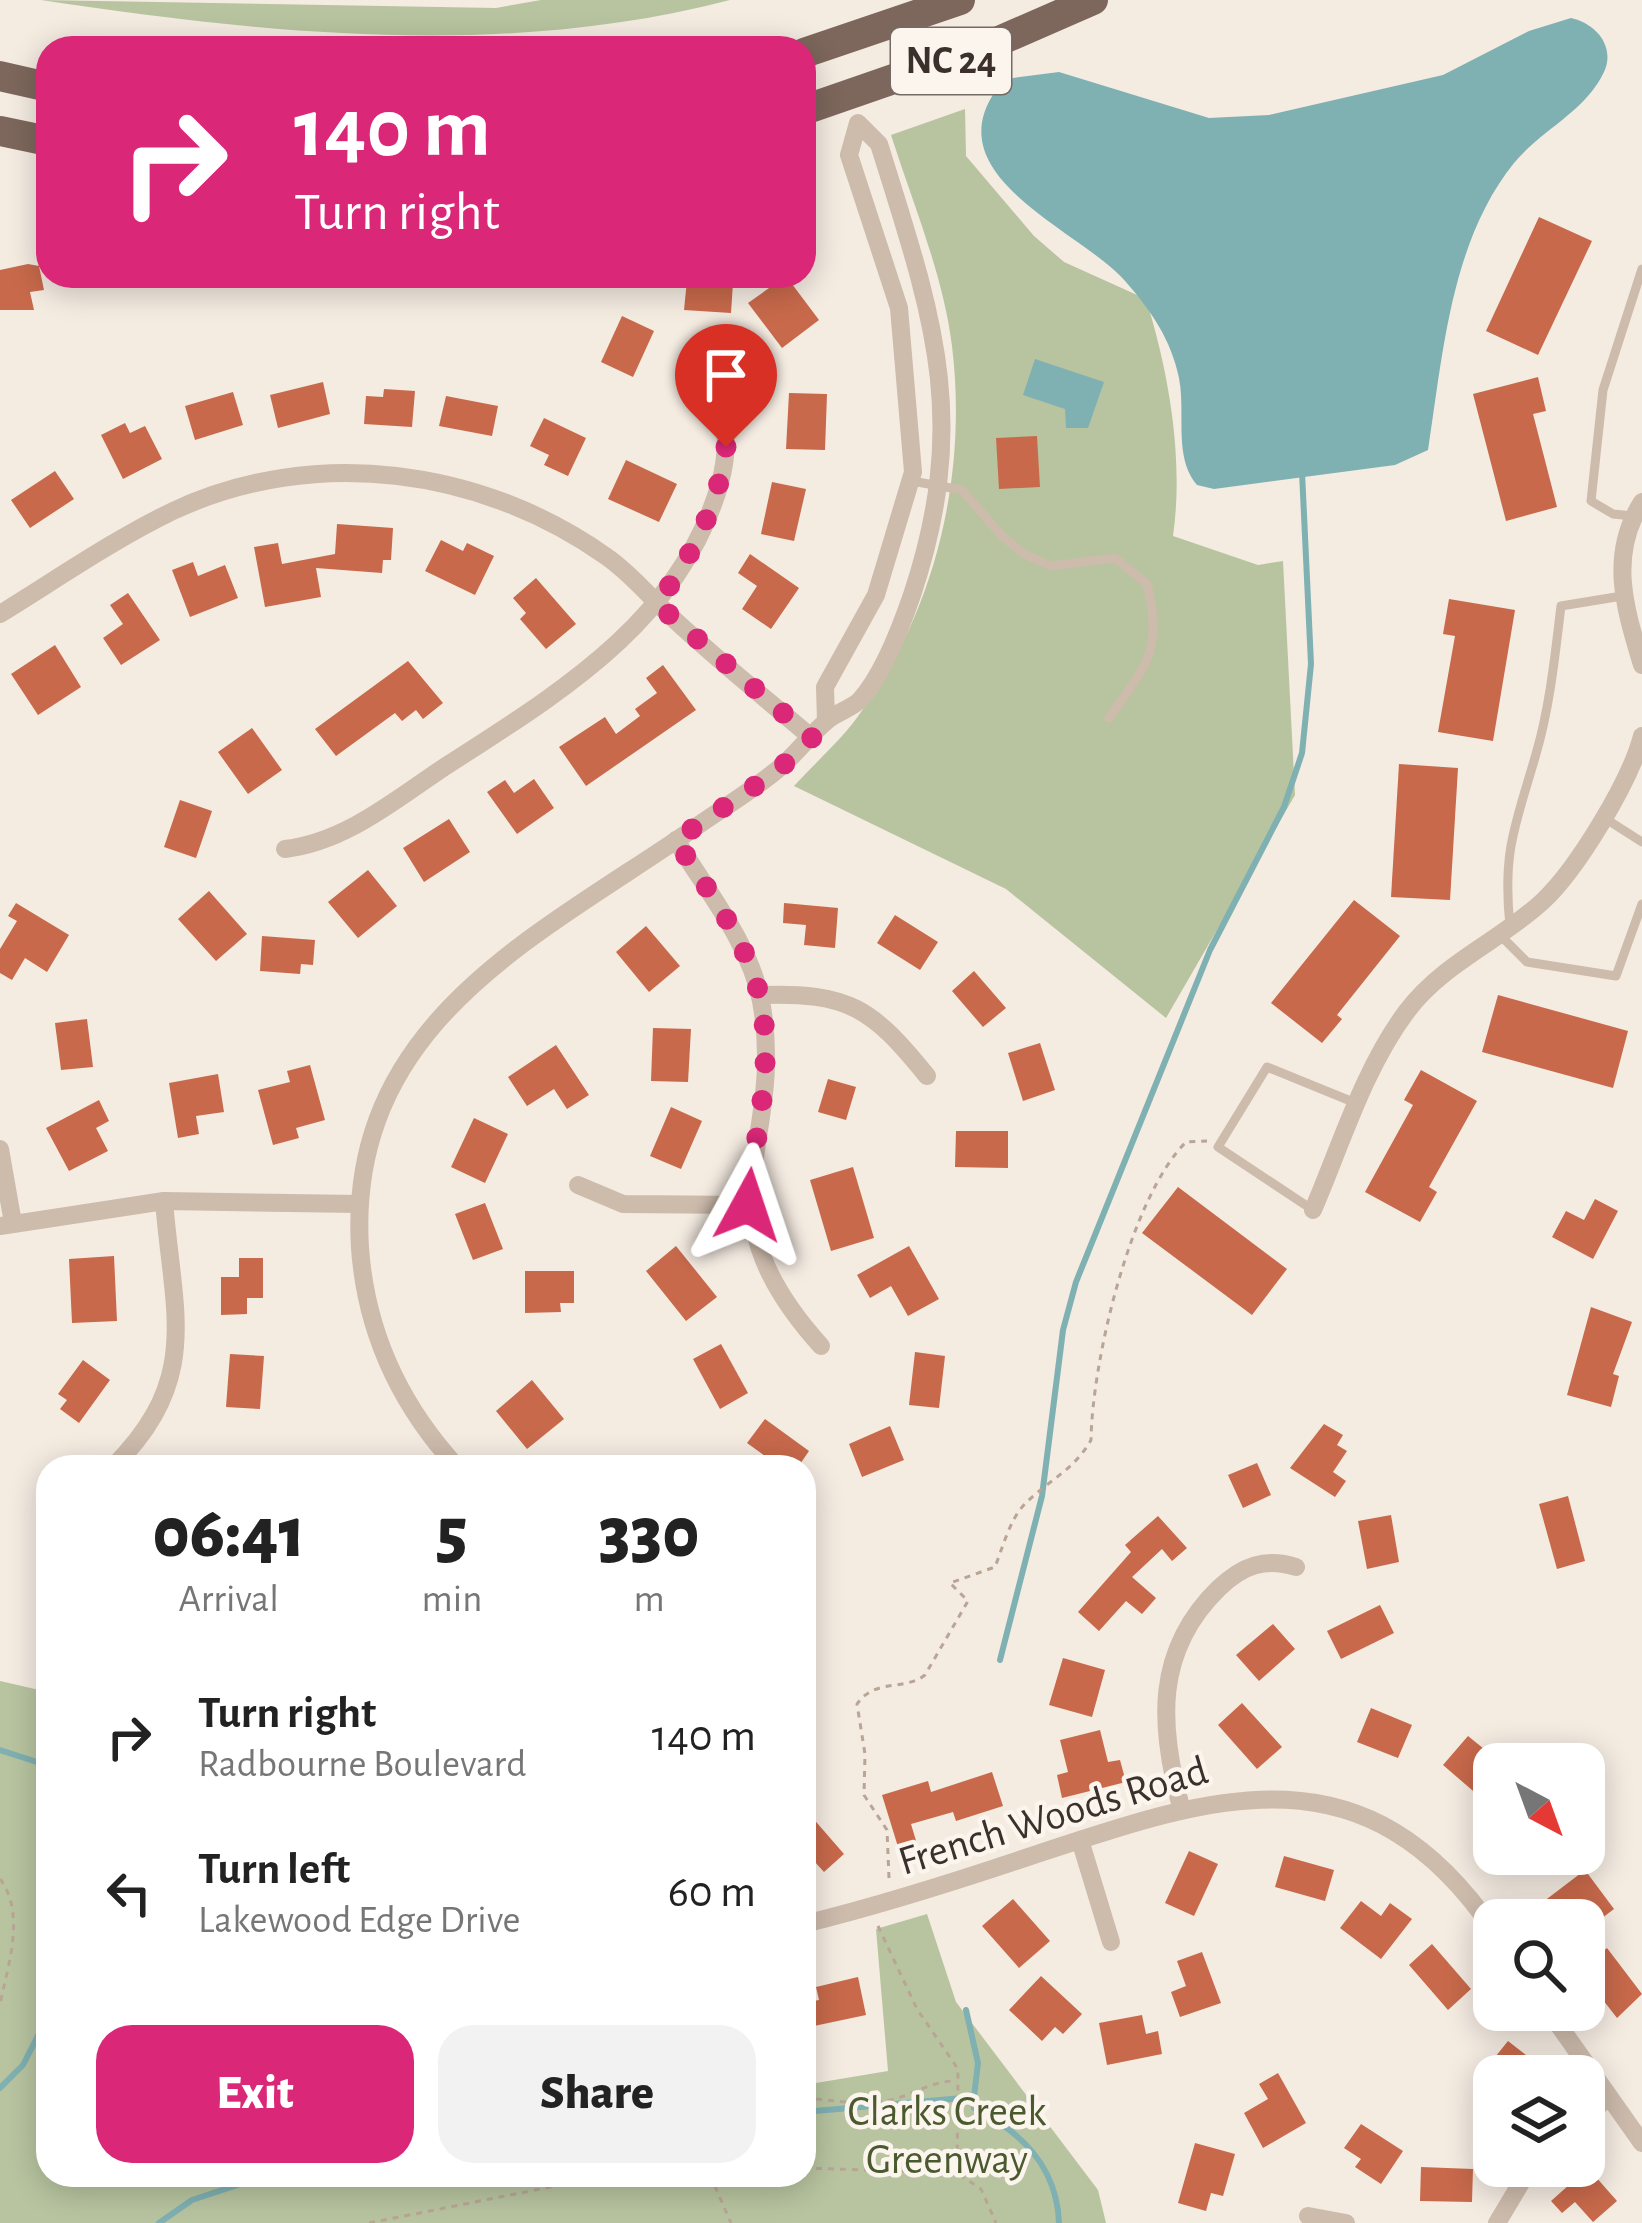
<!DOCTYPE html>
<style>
body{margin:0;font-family:"Alegreya Sans",sans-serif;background:#f2f2f2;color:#222;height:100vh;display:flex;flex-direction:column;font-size:45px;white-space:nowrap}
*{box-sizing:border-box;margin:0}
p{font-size:39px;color:#767676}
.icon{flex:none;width:66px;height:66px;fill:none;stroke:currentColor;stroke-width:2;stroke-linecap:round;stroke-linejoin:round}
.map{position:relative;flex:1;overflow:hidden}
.drawer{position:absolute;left:36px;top:1455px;width:780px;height:732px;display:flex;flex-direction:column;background:#fff;border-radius:36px;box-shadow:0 6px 30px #0003}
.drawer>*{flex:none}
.guide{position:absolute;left:36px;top:36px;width:780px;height:252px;border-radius:36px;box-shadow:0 6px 30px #0003;background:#db2777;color:#fff;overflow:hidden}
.needle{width:78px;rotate:139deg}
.tools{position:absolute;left:1473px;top:1743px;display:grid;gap:24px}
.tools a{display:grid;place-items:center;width:132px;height:132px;border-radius:24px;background:#fff;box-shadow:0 6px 30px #0003;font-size:60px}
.pin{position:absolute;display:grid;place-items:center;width:102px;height:102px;color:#fff;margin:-123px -51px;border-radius:50% 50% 50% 0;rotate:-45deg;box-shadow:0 0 12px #0007}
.pin .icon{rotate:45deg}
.me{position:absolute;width:132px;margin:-66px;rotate:5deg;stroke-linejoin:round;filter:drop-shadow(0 0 9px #0008)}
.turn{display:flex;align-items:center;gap:42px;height:252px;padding:0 60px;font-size:54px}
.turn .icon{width:156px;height:156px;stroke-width:2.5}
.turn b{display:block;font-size:84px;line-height:102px}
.eta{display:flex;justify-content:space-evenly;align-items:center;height:204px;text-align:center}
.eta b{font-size:72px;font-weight:800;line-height:84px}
.action{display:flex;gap:24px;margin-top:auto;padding:24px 60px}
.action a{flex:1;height:138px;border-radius:36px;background:#db2777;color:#fff;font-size:48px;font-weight:800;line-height:138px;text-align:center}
.action a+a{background:#f2f2f2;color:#222}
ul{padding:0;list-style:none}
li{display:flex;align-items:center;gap:36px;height:156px;padding:0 60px}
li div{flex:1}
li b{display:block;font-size:45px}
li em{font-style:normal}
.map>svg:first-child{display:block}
.green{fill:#b8c4a0}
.water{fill:#7fb0b2}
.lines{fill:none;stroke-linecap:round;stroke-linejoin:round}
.stream{stroke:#7fb0b2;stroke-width:6}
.building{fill:#c8694b}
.path{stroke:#b9a596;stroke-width:3;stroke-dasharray:6 6;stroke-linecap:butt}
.service{stroke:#cdbbac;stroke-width:9}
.minor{stroke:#cdbbac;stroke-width:18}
.primary{stroke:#7d675c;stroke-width:30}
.route{stroke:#db2777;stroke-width:21;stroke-dasharray:0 37.8}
.labels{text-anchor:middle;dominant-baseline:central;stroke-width:9;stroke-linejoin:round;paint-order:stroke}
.shield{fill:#fbf5ee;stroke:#756b66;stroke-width:3}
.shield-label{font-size:39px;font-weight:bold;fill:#3b302b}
.street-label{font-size:42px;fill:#3b302b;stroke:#fbf5ee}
.park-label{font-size:42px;fill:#4a5a2e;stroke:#fbf5ee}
</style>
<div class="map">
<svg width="1642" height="2223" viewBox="0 0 1642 2223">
<rect width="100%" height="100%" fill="#f4ebe1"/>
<g class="green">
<path d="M41,0l455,8 45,-8h189c-226,59 -462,34 -689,0z"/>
<path d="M965,109l1,47 68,80 30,26 82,37c23,74 38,160 27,237l85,29 25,-4 12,234 -129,223 -160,-129 -212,-103c20,-22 44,-43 62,-67 79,-105 112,-243 96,-373 -9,-72 -39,-142 -61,-211z"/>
<path d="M0,1681l48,11v483h756v-90l84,-14 -12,-142 51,-15 29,88 142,188 8,33h-1106z"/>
</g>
<g class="water">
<path d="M1571,18c24,5 45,28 33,54 -19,40 -63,58 -90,91 -63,78 -71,190 -86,287l-33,15 -181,24 -17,-4c-24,-28 -11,-72 -18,-107 -8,-39 -28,-67 -53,-96 -45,-52 -191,-104 -130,-192l17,-12 46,-6 150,46 60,-3 174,-40 86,-44z"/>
<path d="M1035,359l69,23 -16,46h-22l-1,-19 -42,-14z"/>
</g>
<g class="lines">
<g class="stream">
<path d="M1000,1660l42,-164 21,-166 13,-48 134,-332 74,-143 18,-54 9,-89 -9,-192"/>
<path d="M0,1750l37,12 11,13"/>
<path d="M966,2010l12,53 -4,34"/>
<path d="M0,2088l23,-23 25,-49"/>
<path d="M974,2097v11c48,24 83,59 85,115"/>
<path d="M804,2112l170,-15"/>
<path d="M159,2223l33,-23 76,-25"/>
</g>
</g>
<g class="building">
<path d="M1539,217l53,24 -54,114 -52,-24z"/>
<path d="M28,264l11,2 5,24 -14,2 4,18h-34v-40z"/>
<path d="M786,276l33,44 -37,28 -34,-45z"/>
<path d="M687,280l46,3 -2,30 -47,-3z"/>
<path d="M622,316l32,15 -21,46 -32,-15z"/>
<path d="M1538,377l8,34 -13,3 24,93 -51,14 -33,-127z"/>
<path d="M323,382l7,32 -52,14 -8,-33z"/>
<path d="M384,389l31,2 -3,36 -48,-3 2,-28 17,1z"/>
<path d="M233,392l10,33 -48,15 -10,-34z"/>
<path d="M789,393l38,1 -2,56 -39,-1z"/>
<path d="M446,396l52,10 -6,30 -53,-10z"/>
<path d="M544,418l42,20 -18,38 -24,-11 5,-10 -19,-9z"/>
<path d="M125,423l5,10 15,-7 17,33 -39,20 -22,-44z"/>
<path d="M1037,436l3,51 -41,2 -3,-51z"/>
<path d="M626,460l51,24 -18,38 -51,-23z"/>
<path d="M55,471l19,28 -44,29 -19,-28z"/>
<path d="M772,482l34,7 -12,52 -33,-7z"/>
<path d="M337,524l56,4 -2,32h-8l-1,13 -66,-5 5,29 -56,10 -11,-60 24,-4 4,21 53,-10z"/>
<path d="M441,540l22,11 4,-8 27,13 -19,39 -50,-24z"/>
<path d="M750,554l49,34 -28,41 -29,-20 15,-23 -19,-13z"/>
<path d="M193,562l5,14 27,-11 13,33 -48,19 -18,-47z"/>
<path d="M536,578l40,46 -30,25 -26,-30 6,-6 -13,-15z"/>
<path d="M128,593l32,47 -39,25 -18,-27 20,-14 -13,-19z"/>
<path d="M1449,599l66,11 -22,131 -55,-9 17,-96 -12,-2z"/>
<path d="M55,645l26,42 -43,28 -27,-41z"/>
<path d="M408,661l35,42 -20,16 -7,-9 -14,11 -7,-8 -59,43 -21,-27z"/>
<path d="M663,665l33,45 -110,76 -27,-39 46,-30 11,17 24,-18 -5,-7 22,-16 -11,-15z"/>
<path d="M252,728l30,42 -34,24 -30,-42z"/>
<path d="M1399,764l59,4 -8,132 -59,-3z"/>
<path d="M534,779l20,29 -37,26 -30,-42 18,-12 9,13z"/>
<path d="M180,800l32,11 -16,47 -32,-11z"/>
<path d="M449,819l21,33 -46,30 -21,-34z"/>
<path d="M368,870l29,36 -39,32 -30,-36z"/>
<path d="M209,891l38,43 -31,27 -38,-42z"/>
<path d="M1354,900l46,36 -63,79 5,4 -20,24 -51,-40z"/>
<path d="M16,903l53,32 -22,37 -22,-14 -13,22 -12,-7v-24l17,-28 -9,-5z"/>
<path d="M784,903l54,5 -3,40 -31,-3 2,-20 -23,-2z"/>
<path d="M895,915l43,27 -18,28 -43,-27z"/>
<path d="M646,926l34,40 -31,26 -33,-40z"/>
<path d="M262,936l53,4 -2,25 -12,-1 -1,10 -40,-3z"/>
<path d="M974,971l32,37 -23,19 -31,-36z"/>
<path d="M1498,995l130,36 -15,57 -131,-36z"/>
<path d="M87,1019l6,48 -32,3 -6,-47z"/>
<path d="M653,1028l38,1 -3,53 -37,-1z"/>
<path d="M1040,1043l15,47 -32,11 -15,-48z"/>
<path d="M556,1045l33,50 -22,14 -13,-20 -27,17 -19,-29z"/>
<path d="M310,1065l15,55 -29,8 3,10 -26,7 -15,-55 32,-8 -3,-11z"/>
<path d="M1421,1070l56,31 -48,86 8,5 -17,30 -55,-30 48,-87 -9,-5z"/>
<path d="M218,1074l6,38 -28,4 3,18 -21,4 -9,-55z"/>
<path d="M828,1079l28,8 -10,33 -28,-8z"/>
<path d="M99,1100l10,21 -13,7 12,23 -39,20 -23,-43z"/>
<path d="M671,1107l31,14 -21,48 -31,-13z"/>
<path d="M474,1118l34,16 -23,49 -34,-16z"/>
<path d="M956,1131h52v37l-53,-1z"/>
<path d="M853,1167l21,71 -43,13 -21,-71z"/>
<path d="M1178,1187l109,82 -35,46 -110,-82z"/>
<path d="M1595,1199l23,12 -25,48 -41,-22 14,-26 18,9z"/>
<path d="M485,1203l18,46 -30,11 -18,-46z"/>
<path d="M676,1246l41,51 -31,24 -40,-50z"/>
<path d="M909,1246l30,53 -31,17 -17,-30 -21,12 -13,-23z"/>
<path d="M114,1256l3,65 -45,2 -3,-64z"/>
<path d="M239,1258h24v40h-16v16l-26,1v-38h18z"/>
<path d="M525,1271h49v32h-14l1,9 -36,1z"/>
<path d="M1591,1307l41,15 -19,52 6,2 -8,31 -44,-12z"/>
<path d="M721,1344l27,49 -28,16 -27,-50z"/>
<path d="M915,1352l30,4 -6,52 -30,-3z"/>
<path d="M230,1354l34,2 -4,53 -34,-2z"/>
<path d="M83,1360l27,20 -31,43 -19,-14 7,-9 -9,-6z"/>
<path d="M532,1380l32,39 -37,30 -31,-38z"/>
<path d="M765,1419l44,32 -11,16h-18l-33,-24z"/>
<path d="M1324,1424l19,11 -6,10 10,6 -14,21 13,9 -11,16 -45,-29z"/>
<path d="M890,1426l14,34 -42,17 -13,-33z"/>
<path d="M1257,1463l14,32 -28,13 -15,-33z"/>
<path d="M1568,1496l17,65 -28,8 -18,-65z"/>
<path d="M1391,1515l8,47 -32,7 -9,-48z"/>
<path d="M1158,1516l29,32 -15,13 -10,-12 -30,28 24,21 -14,16 -16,-13 -27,30 -21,-19 53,-60 -6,-7z"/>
<path d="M1380,1605l14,28 -53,26 -14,-28z"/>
<path d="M1273,1624l22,25 -36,32 -23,-26z"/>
<path d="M1063,1658l42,12 -13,47 -43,-12z"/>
<path d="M1242,1703l40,44 -25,22 -39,-44z"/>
<path d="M1371,1708l41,17 -14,33 -41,-16z"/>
<path d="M1100,1730l8,32 12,-2 6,22 -64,16 -5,-23 11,-3 -8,-32z"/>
<path d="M1468,1736l26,21 -6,7 6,5v26l-7,8 -44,-38z"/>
<path d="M992,1772l11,34 -47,15 -3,-9 -42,12 6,20 -18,6 -17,-55 46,-14 3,11z"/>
<path d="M804,1808l40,46 -20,18 -20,-22z"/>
<path d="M1189,1851l29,13 -24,52 -29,-13z"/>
<path d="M1284,1856l50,14 -9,31 -50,-14z"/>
<path d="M1585,1870l29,39 -29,22 -1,-11 -15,-11 -15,11h-10l-9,-12z"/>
<path d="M1013,1899l37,42 -31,27 -37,-42z"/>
<path d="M1361,1901l20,15 9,-13 22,16 -31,40 -41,-31z"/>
<path d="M1432,1944l39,45 -23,21 -39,-45z"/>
<path d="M1607,1948l35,46 -25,24 -21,-27 9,-7 -16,-21z"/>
<path d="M1202,1952l19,51 -41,14 -9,-25 15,-6 -9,-25z"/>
<path d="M1041,1976l41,38 -19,20 -8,-7 -13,14 -33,-31z"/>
<path d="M858,1977l8,38 -52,11 -6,-24 11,-2 -3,-13z"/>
<path d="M1142,2015l4,19 12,-3 4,23 -55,11 -8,-42z"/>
<path d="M1508,2041l32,25 -8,10h-38v21l-19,-15z"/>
<path d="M1278,2073l28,50 -43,25 -19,-35 24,-14 -9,-15z"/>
<path d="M1361,2124l42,27 -22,33 -26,-17 6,-8 -17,-11z"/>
<path d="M1195,2143l40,11 -12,42 -12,-3 -5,18 -28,-8z"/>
<path d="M1421,2167l52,2 -1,33 -52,-1z"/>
<path d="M1588,2168l29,33 -24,21 -18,-20 -13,11 -11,-12z"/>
</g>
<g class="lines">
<g class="path">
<path d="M889,1878l-2,-48 -23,-35 1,-41 -8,-50c18,-26 48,-13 68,-29l43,-74 -18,-18 45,-16c7,-18 15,-47 28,-61 23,-25 50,-34 68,-66 1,-77 39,-242 95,-298l21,-1"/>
<path d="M0,1879c26,35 8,86 0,125"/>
<path d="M878,1926l39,83 41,60 -1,104"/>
<path d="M804,2098c28,2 52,7 79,3 25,-2 47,-21 74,-20"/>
<path d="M804,2168l153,5 24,16 15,34"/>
<path d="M710,2175l21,48"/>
<path d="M369,2223l242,-48"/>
</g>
<g class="service">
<path d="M912,481l50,9 39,45 23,19 27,12 64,-8 32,26c17,66 -2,83 -38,134"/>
<path d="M1633,516l-20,-2 -22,-13 12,-111 39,-121"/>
<path d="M1606,819l36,23"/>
<path d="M1510,926c-8,-76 6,-102 26,-172 14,-48 19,-99 25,-148l61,-10"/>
<path d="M1500,935l27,27 89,14 26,-72"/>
<path d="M1313,1210l-95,-63 49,-80 91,37"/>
</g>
<g class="minor">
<path d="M1642,502c-34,54 -17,106 0,163"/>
<path d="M0,614c57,-35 113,-74 173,-103 141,-66 309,-43 434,46 20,14 36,32 53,49 48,47 102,89 152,132"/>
<path d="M676,840c30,50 74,103 85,161 27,149 -69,202 60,345"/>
<path d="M285,849c61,-7 111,-50 161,-83 113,-73 235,-145 274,-283 9,-34 9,-66 -11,-96"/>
<path d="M760,995c89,-3 112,13 167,81"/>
<path d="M0,1149l13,74"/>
<path d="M578,1185l45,19 125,1"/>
<path d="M1313,1210c28,-65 51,-142 94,-199 36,-48 93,-70 136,-110 34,-32 87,-119 99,-165"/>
<path d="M0,1226l164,-25 195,3"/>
<path d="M113,1467c89,-89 60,-153 51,-266"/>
<path d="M457,1467c-56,-61 -91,-135 -97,-219 -14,-229 183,-314 343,-426 25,-17 51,-33 74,-52 19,-15 33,-36 52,-51 9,-7 23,-11 31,-19 23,-25 41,-73 52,-105 59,-178 20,-281 -33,-451l-21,-21 -9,32 50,153 14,164 -37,123 -51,92 1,34"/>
<path d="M1181,1807c-22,-81 -27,-156 38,-219 23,-22 46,-31 77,-21"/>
<path d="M1080,1840l31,102"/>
<path d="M804,1924c78,-19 153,-43 230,-69 180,-60 331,-113 460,76"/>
<path d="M1548,2010l94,133"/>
<path d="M1584,2114l24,-15"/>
<path d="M1308,2216l38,7"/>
<path d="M1497,2223l34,-57"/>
</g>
<g class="primary">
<path d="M804,53l156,-53"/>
<path d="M0,76l48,11"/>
<path d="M804,110l179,-62 110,-48"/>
<path d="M0,131l48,10"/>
</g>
</g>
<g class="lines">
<path class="route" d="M726,447c-8,61 -34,108 -69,157l155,134 -34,32 -102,70c29,48 70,98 83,154 17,68 -5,142 -11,211"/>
</g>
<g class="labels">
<rect class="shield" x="891" y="28" width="120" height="66" rx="9"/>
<g class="shield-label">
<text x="951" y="61">NC 24</text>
</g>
<g class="street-label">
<text transform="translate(1053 1816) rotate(-17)">French Woods Road</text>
</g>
<g class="park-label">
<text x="947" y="2112">Clarks Creek<tspan x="947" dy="48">Greenway</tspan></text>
</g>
</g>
</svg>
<div class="tools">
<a><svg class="needle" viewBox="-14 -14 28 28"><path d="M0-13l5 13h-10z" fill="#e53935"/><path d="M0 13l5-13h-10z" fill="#767676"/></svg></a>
<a><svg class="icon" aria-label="search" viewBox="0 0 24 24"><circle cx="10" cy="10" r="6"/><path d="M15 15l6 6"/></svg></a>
<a><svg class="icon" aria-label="layers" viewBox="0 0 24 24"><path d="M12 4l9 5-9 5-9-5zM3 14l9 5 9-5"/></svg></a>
</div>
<div class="pin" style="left:726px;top:447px;background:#d93025"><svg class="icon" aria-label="arrive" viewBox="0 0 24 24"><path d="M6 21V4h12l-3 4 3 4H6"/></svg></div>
<svg class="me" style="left:748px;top:1205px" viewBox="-20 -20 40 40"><path d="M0-17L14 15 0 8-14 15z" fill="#db2777" stroke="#fff" stroke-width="4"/></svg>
<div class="guide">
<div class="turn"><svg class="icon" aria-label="right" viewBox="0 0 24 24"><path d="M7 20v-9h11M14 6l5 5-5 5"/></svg><div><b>140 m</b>Turn right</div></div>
</div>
<section class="drawer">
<div class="eta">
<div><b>06:41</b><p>Arrival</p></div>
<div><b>5</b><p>min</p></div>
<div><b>330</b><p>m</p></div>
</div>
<ul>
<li><svg class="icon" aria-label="right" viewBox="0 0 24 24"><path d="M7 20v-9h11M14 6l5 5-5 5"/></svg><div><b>Turn right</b><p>Radbourne Boulevard</p></div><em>140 m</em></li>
<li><svg class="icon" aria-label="left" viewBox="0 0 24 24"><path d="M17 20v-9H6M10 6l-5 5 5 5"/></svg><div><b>Turn left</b><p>Lakewood Edge Drive</p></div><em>60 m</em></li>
</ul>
<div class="action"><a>Exit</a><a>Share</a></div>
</section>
</div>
